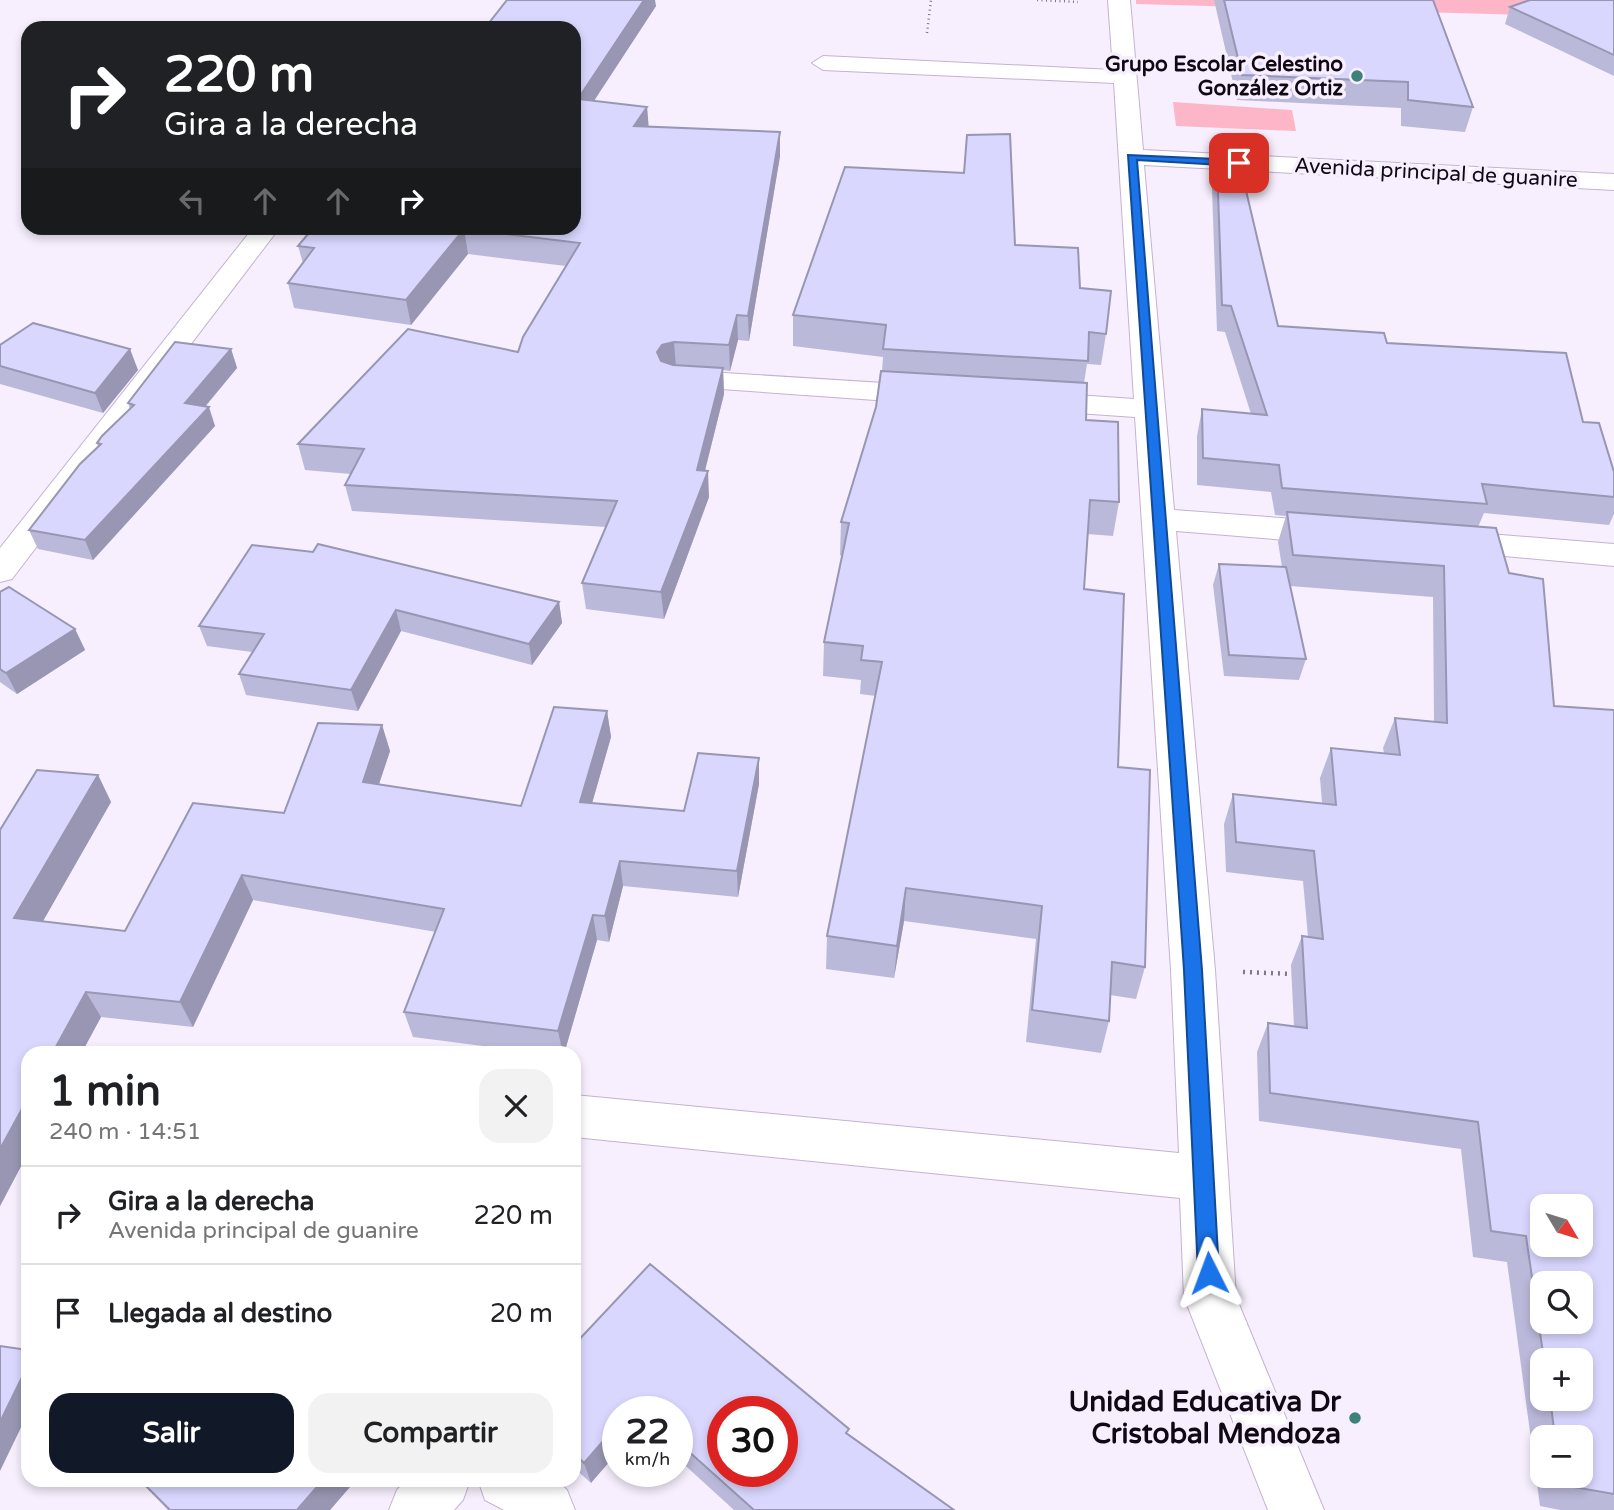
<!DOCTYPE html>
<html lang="es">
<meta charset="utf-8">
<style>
body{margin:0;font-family:"Varela Round",sans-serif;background:#f2f2f2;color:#202124;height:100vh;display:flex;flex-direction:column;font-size:26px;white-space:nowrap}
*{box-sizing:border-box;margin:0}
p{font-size:23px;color:#757577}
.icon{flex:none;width:38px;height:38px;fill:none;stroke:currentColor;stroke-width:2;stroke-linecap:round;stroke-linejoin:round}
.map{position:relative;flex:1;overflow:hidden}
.drawer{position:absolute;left:21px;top:1046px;width:560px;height:441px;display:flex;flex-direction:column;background:#fff;border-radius:21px;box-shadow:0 4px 10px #0003}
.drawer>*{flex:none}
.banner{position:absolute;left:21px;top:21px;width:560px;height:214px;border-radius:21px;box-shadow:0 4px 10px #0003;background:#202124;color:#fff;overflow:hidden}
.needle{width:46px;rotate:128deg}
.tools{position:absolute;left:1530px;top:1194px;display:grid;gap:14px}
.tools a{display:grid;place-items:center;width:63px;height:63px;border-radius:14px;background:#fff;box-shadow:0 4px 10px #0003;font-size:35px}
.speed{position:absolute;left:602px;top:1396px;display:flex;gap:14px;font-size:35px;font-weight:700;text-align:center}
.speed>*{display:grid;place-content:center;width:91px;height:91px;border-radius:50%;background:#fff;box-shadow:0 4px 10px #0003;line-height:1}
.speed small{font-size:18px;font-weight:400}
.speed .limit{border:10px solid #d22;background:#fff;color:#111}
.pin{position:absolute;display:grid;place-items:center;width:60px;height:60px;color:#fff;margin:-30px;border-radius:14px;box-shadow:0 4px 10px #0006}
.me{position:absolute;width:77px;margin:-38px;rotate:357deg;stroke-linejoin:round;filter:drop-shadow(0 0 5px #0008)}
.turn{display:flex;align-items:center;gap:24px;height:147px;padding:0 28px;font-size:32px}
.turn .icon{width:91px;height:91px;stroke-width:2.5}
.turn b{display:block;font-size:49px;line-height:60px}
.lanes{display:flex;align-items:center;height:66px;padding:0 28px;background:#0003;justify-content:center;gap:35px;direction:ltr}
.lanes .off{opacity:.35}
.round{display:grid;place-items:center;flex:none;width:74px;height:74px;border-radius:21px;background:#f2f2f2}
.overview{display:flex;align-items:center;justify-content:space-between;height:119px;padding:0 28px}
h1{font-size:42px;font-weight:800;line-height:52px}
.button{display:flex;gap:14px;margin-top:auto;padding:14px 28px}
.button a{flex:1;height:80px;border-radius:21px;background:#111827;color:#fff;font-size:28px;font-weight:800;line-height:80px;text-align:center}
.button a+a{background:#f2f2f2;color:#202124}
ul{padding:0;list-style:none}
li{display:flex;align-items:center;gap:21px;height:98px;padding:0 28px;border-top:2px solid #e0e0e0}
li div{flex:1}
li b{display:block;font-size:26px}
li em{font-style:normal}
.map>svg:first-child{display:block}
.green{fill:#fdb5c8}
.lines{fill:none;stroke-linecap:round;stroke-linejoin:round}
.street-casing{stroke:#c5b2d1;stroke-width:2}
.path-far1{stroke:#7f7784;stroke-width:2.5;stroke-dasharray:1 3.5;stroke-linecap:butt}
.path{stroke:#7f7784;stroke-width:4.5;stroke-dasharray:2 5;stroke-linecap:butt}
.street{fill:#fff;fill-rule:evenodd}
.wall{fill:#bbb9da;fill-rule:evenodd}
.shaded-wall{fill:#9896b2}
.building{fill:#d9d7fe;stroke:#9896b2;stroke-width:2;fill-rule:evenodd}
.route{fill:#1a73e8;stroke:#114b97;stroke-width:2}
.poi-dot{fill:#3c827b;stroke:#f7effd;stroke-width:2.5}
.labels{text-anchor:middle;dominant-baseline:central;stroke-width:7;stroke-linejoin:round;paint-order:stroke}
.far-poi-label{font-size:21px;font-weight:bold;fill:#100914;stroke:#f7effd;text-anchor:end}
.far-street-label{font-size:21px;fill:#100914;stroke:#f7effd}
.near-poi-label{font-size:28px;font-weight:bold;fill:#100914;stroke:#f7effd;text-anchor:end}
</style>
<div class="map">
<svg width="1614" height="1510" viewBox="0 0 1614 1510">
<rect width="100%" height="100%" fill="#f7effd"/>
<g class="green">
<path d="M1136,0h410l-18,15 -392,-11z"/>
<path d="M1173,102l119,8 4,21 -120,-5z"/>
</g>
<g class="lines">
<defs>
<g id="street">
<path d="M1108,0h22l13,150 471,24v16l-470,-25 30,345 161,12 12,4 5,7 -5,7 -12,4 -159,-13 39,439 21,327 88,213h-56l-84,-213 -4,-99 -606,-61v-42l605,58 -8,-183 -36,-553 -101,-7 -11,-3 -4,-6 4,-6 11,-3 100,7 -20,-316 -291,-13 -11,-7 11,-7 290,14z"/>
<path d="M253,228h22l2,3 -265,348 -12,3v-34z"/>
<path d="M676,370l256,16 11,3 4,6 -4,6 -11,3 -267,-19 -4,-6 4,-6z"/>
<path d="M1451,531l163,13v22l-175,-16 -5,-8 5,-8z"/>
<path d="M406,1480h64l-7,20 -9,10h-65l8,-20z"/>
<path d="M478,1480h78l11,10 8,20h-71l-19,-10z"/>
</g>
</defs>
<use href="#street" class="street-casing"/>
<g class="path-far1">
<path d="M1037,0l41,2"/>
<path d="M927,33l4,-33"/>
</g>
<path class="path" d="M1243,972l51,2"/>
<use href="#street" class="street"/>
</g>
<g class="wall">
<path d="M507,0l149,6 -62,95 53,6 1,19 132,30 -31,185 -11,-1 -8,31 -7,-1 1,24 -19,77 4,26 -45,122 -78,-10 -4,-26 24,-56 -254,-16 -7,-26 6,-11 -46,-4 -7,-26 220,-92 48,-86 -98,-12 -57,71 -117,-17 -6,-25 15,-20 -5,-17 15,-18h261z"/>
<path d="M1214,0h219l40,107 -8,25 -64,-6v-18l-164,-8z"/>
<path d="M1614,0v76l-109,-52 5,-17z"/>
<path d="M1217,164l61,162 109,17 196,79 31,50v42l-5,11 -125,-12 -6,14 31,46 45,133 60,4v800h-54l-20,-4 -33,-244 -34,-5 -12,-108 -202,-28 -2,-69 11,-29 26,4 -3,-62 11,-29 6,1 -5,-56 -77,-9 -2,-48 9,-30 89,9 -2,-25 11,-30 53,5 -1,-5 12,-30 39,4 -1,-125 -143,-11 16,73 -7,21 -75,-4 -11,-91 6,-21 63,3 -4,-25 8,-26 -11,-1 -4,-23 -74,-7v-49l5,-27 49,5 -26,-82 -8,-1 -5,-142zM1542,1360h38v38h-38zM1542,1437h38v38h-38z"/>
<path d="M1015,245l65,43 26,46 -5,31 -14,-1 -3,19 2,37 33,82 -6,34 -26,-2 -3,55 34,178 27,200 -9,32 -26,-4 -1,26 -8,32 -75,-11 10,-103 -132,-18 -10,57 -68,-9 1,-33 49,-240 -16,-2 1,-14 -38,-4 1,-34 18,-86 -2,-1 1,-33 35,-115 6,-36 1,-14 -90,-11v-31z"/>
<path d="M0,345l138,25 -35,43 -103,-29z"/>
<path d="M231,349l6,19 -32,39 10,19 -122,134 -55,-11 -9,-19 69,-83 -1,-4 33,-34 -2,-6z"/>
<path d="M252,545l307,57 3,21 -30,42 -131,-34 -43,80 -112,-16 -7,-21 13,-22 -45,-6 -8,-20z"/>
<path d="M0,592l75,37 10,21 -68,44 -17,-12z"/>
<path d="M607,711l4,26 -19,66 92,8 75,-27 -21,113 -115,-11 -14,56 -12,-2 -33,114h-20l-131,-17 -9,-25 32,-80 -183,-32 -60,127 -92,-10 -20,37h-53v99l-28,53v-376l98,-55 13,27 -69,120 83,9 159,-118 98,-88 8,26 -11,33 142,22z"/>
<path d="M574,1345l275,89 105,76h-220l-57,-52v-46h-59l-27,71 -17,-15z"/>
<path d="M139,1480h217l-26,30h-162z"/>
</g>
<g class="shaded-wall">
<path d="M644,0h11l1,6 -76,116 -2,-23z"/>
<path d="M647,107l2,23 -15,-4z"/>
<path d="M780,132v24l-31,185 -1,-25z"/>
<path d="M464,229l4,25 -57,71 -5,-25z"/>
<path d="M737,315l1,25 -8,31 -1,-26z"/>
<path d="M674,342l2,25 -12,3 -7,-18 5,-7z"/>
<path d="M130,349l8,21 -35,43 -8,-20z"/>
<path d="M231,349l6,19 -45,54 -7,-19z"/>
<path d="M723,368l1,26 -25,100 9,-23 1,26 -45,122 -3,-27 36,-122z"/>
<path d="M209,407l6,19 -122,134 -8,-20z"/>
<path d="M559,602l3,21 -30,42 -3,-21z"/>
<path d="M396,610l5,21 -43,80 -7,-21z"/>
<path d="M75,629l10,21 -68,44 -11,-21z"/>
<path d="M607,711l4,26 -26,91 -5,-26z"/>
<path d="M382,725l8,26 -19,57 -8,-26z"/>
<path d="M759,758v26l-21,113 -1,-26z"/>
<path d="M98,775l13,27 -81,142 -16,-26z"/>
<path d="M620,861l3,25 -14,56 -4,-26z"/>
<path d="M242,875l11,25 -60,127 -13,-25z"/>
<path d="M906,888l-2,33 -10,57 3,-32z"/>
<path d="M593,915l4,25 -33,114h-1l-5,-23z"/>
<path d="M86,992l15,25 -20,37h-29z"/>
<path d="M28,1098v55l-28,53v-57z"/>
<path d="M28,1365v48l-28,58v-49z"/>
<path d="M636,1403l2,9h-10z"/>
<path d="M618,1424v28l-27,31 -7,-20z"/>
<path d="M323,1480h33l-26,30h-33z"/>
</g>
<g class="building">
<path d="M507,0h137l-66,99 69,8 -13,19 146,6 -32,184 -11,-1 -8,30 -55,-3 -12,3 -5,7 4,9 12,4 50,3 -26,102 11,1 -47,121 -79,-9 35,-82 -272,-16 19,-36 -66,-5 110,-115 110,23 5,-15 57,-94 -116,-14 -58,71 -118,-17 26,-35 -16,-2 15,-18h261v-200h-89z"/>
<path d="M1224,0h209l40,107 -65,-7v-18l-166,-7z"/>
<path d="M1530,0h84v55l-104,-48z"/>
<path d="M1010,134l5,111 63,3 2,40 31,3 -5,43 -17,-2 -1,29 -205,-12 3,-24 -93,-10 52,-148 119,6 3,-38z"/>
<path d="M1239,161l39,165 106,7 3,10 179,10 17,69 16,1 15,49v25l-132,-13 5,20 -205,-16 -3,-23 -76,-7 -1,-49 65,6 -36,-109 -9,-1 -5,-141z"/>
<path d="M33,323l97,26 -35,44 -95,-27v-21z"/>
<path d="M175,342l56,7 -46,54 24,4 -124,133 -56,-10 51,-66 21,-20 -4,-1 5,-7 32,-31 -6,-2z"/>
<path d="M881,371l206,12 -1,37 32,2 1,80 -29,-2 -6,89 40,5 -6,173 32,3 -5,197 -33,-5 -3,59 -77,-11 10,-104 -136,-18 -9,58 -70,-10 55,-274 -21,-2 2,-14 -39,-4 25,-119 -8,-1 35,-115z"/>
<path d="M1287,512l209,16 13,45 34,6 11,127 60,4v784l-52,-9 -1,-10h19v-38h-25l-5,-39h30v-38h-36l-18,-124 -35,-5 -13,-109 -208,-29 -2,-70 39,5 -5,-92 21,3 -9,-88 -78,-9 -3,-48 103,11 -5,-57 69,7 -5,-37 52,5 -3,-157 -151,-11zM1542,1206h38v38h-38zM1542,1283h38v38h-38z"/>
<path d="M318,544l241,58 -30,42 -133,-34 -45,80 -112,-16 25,-40 -65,-8 53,-81 61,7z"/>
<path d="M1219,564l67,3 20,92 -77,-4z"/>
<path d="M9,587l66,42 -69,44 -6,-4v-77z"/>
<path d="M554,707l53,4 -27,91 104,9 14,-58 61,5 -22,113 -117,-10 -15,55 -12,-1 -35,116 -154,-19 40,-103 -202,-34 -62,127 -94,-10 -34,62h-24v44l-28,51v-319l37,-60 61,5 -84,143 111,13 68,-128 91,10 34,-90 64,2 -19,57 158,24z"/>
<path d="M650,1264l199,165 -3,4 108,77h-200l-77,-69v-29h-31l-10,-9 -8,9h-10v12l-34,39 -10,-10v-108zM723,1412h59v60h-59z"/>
<path d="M0,1346l28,4v15l-28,57z"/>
<path d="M140,1480h183l-26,30h-127z"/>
</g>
<path class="route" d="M1128,155l111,5 5,3 -5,3 -102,-6 65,810 17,303 -3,7 -7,3 -8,-3 -3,-7 -14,-303z"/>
<g class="poi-dot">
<circle cx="1357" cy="76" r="7"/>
<circle cx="1355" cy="1418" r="7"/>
</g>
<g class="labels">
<g class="far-poi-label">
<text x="1343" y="64">Grupo Escolar Celestino<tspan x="1343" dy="24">González Ortiz</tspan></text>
</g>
<g class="far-street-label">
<text transform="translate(1436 173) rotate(3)">Avenida principal de guanire</text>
</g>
<g class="near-poi-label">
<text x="1341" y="1402">Unidad Educativa Dr<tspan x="1341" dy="32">Cristobal Mendoza</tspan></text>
</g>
</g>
</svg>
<div class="tools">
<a><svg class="needle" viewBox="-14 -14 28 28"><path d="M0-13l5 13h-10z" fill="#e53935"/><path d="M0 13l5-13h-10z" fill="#757577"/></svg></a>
<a><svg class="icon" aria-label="search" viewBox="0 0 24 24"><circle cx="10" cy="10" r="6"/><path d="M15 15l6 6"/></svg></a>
<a>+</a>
<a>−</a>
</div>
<div class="speed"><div>22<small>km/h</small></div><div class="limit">30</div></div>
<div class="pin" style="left:1239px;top:163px;background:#d93025"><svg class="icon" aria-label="arrive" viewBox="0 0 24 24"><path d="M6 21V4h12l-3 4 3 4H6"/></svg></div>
<svg class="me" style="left:1209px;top:1273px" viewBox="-20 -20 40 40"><path d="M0-17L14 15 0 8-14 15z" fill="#1a73e8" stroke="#fff" stroke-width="4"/></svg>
<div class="banner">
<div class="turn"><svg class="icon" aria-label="right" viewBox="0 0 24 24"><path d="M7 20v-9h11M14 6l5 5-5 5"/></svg><div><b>220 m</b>Gira a la derecha</div></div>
<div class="lanes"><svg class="icon off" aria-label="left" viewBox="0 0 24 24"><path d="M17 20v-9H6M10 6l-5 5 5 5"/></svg><svg class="icon off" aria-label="ahead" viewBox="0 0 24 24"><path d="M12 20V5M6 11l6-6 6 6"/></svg><svg class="icon off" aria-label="ahead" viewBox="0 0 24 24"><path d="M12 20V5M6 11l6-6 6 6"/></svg><svg class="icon" aria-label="right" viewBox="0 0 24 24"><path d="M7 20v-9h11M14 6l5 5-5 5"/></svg></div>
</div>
<section class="drawer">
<div class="overview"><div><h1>1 min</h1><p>240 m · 14:51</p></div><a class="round"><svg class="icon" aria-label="close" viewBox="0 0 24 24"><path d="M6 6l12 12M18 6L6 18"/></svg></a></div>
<ul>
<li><svg class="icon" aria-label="right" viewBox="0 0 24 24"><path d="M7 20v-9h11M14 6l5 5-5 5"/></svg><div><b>Gira a la derecha</b><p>Avenida principal de guanire</p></div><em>220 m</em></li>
<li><svg class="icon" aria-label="arrive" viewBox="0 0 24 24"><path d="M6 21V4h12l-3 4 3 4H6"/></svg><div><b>Llegada al destino</b></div><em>20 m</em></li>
</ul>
<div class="button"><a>Salir</a><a>Compartir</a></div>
</section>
</div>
